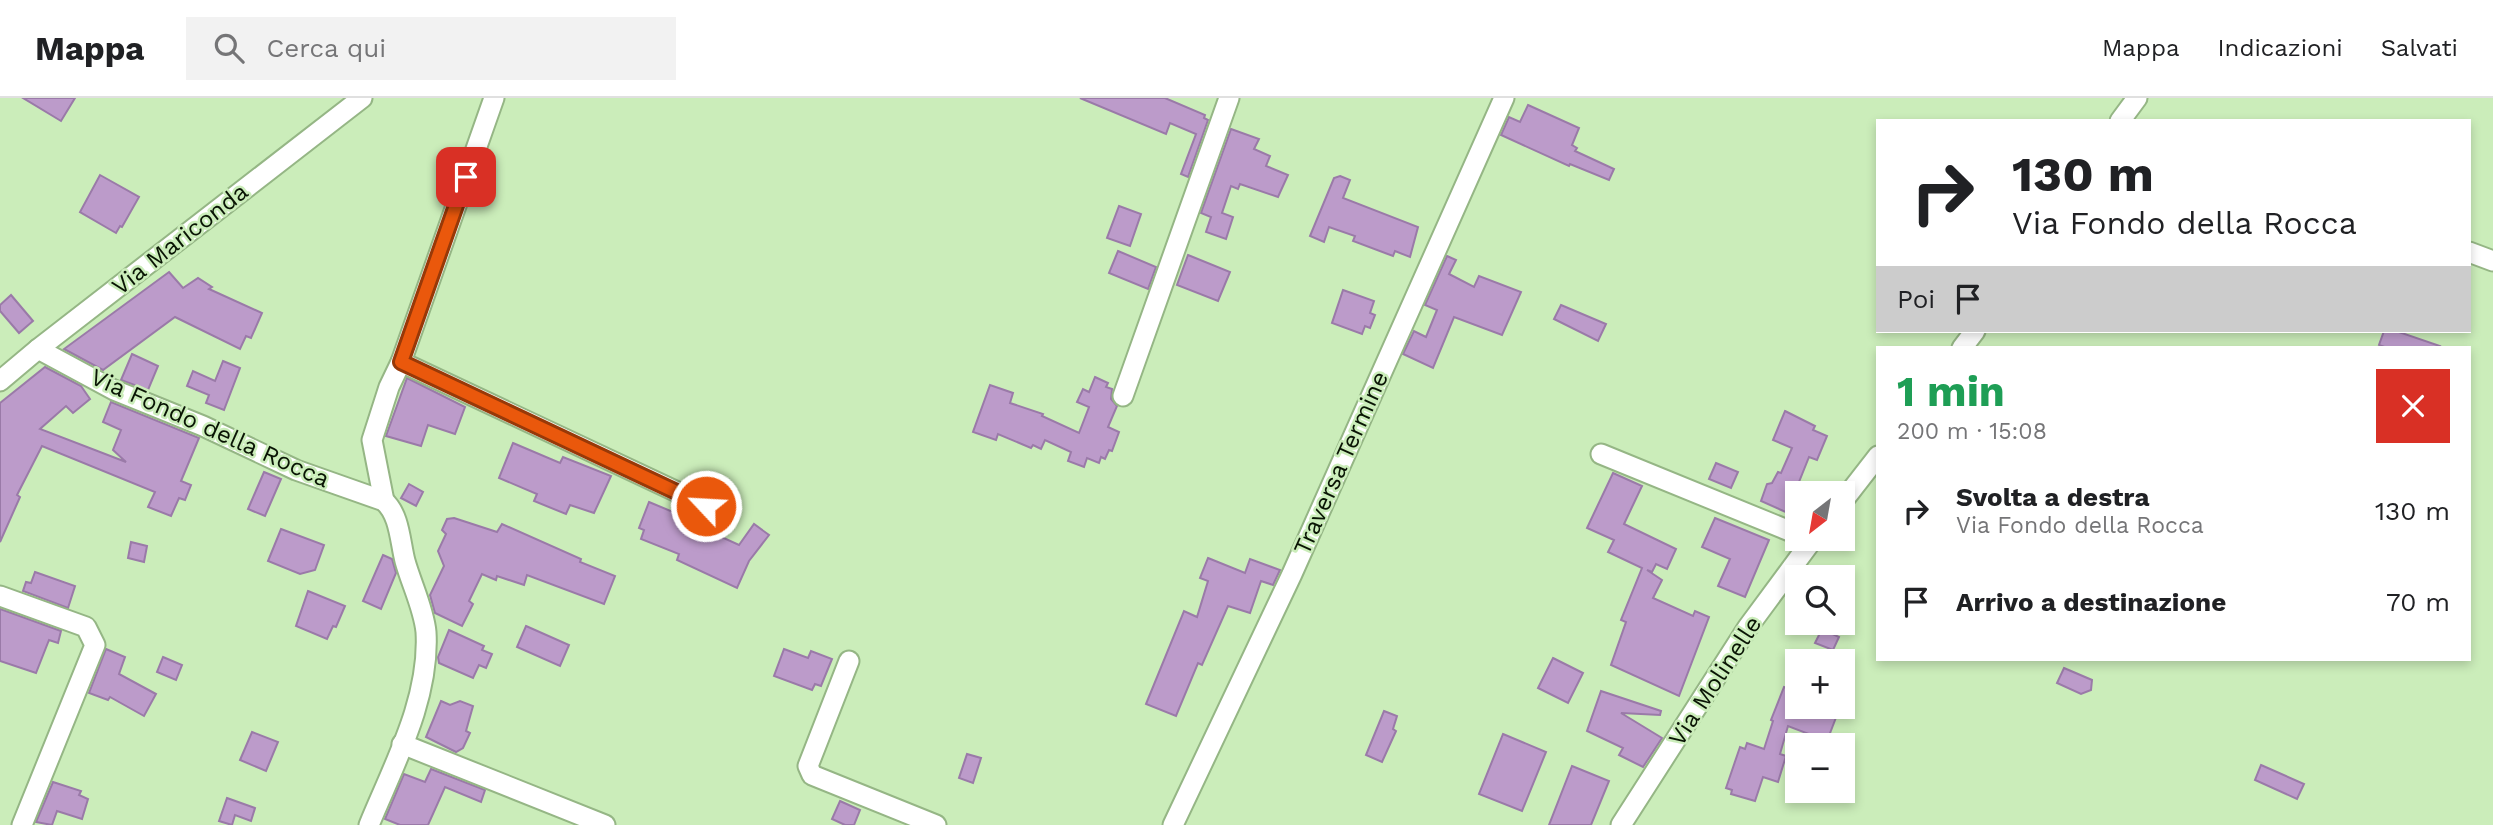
<!DOCTYPE html>
<html lang="it">
<meta charset="utf-8">
<style>
body{margin:0;font-family:"Work Sans",sans-serif;background:#f2f2f2;color:#202124;height:100vh;display:flex;flex-direction:column;font-size:26px;white-space:nowrap}
*{box-sizing:border-box;margin:0}
p{font-size:23px;color:#757577}
.icon{flex:none;width:38px;height:38px;fill:none;stroke:currentColor;stroke-width:2;stroke-linecap:round;stroke-linejoin:round}
.map{position:relative;flex:1;overflow:hidden}
.side{position:absolute;left:1876px;top:248px;width:595px;height:315px;display:flex;flex-direction:column;background:#fff;border-radius:0px;box-shadow:0 4px 10px #0003}
.side>*{flex:none}
.guide{position:absolute;left:1876px;top:21px;width:595px;height:214px;border-radius:0px;box-shadow:0 4px 10px #0003;background:#fff;color:#202124;overflow:hidden}
.needle{width:46px;rotate:211deg}
.buttons{position:absolute;left:1785px;top:383px;display:grid;gap:14px}
.buttons a{display:grid;place-items:center;width:70px;height:70px;border-radius:0px;background:#fff;box-shadow:0 4px 10px #0003;font-size:35px}
.pin{position:absolute;display:grid;place-items:center;width:60px;height:60px;color:#fff;margin:-30px;border-radius:14px;box-shadow:0 4px 10px #0006}
.me{position:absolute;width:77px;margin:-38px;rotate:295deg;stroke-linejoin:round;filter:drop-shadow(0 0 5px #0008)}
.turn{display:flex;align-items:center;gap:24px;height:147px;padding:0 21px;font-size:32px}
.turn .icon{width:91px;height:91px;stroke-width:2.5}
.turn b{display:block;font-size:49px;line-height:60px}
.then{display:flex;align-items:center;height:66px;padding:0 21px;background:#0003;gap:14px;font-size:26px}
.round{display:grid;place-items:center;flex:none;width:74px;height:74px;border-radius:0px;background:#f2f2f2}
.headline{display:flex;align-items:center;justify-content:space-between;height:119px;padding:0 21px}
h1{font-size:42px;font-weight:700;line-height:52px;color:#1e9e55}
ul{padding:0;list-style:none}
li{display:flex;align-items:center;gap:21px;height:91px;padding:0 21px}
li div{flex:1}
li b{display:block;font-size:26px}
li em{font-style:normal}
header{display:flex;align-items:center;gap:42px;box-sizing:border-box;height:98px;padding:0 35px;background:#fff;border-bottom:2px solid #e0e0e0}
header strong{font-size:33px}
nav{display:flex;gap:38px;margin-inline-start:auto;font-size:24px}
.search{width:490px;height:63px;background:#f2f2f2;display:flex;align-items:center;gap:18px;box-sizing:border-box;padding:0 24px;border-radius:0px;color:#757577;font-size:26px}
.map>svg:first-child{display:block}
.building{fill:#bc9bca;stroke:#9a7aa8;stroke-width:2}
.lines{fill:none;stroke-linecap:round;stroke-linejoin:round}
.minor-casing{stroke:#95b685;stroke-width:23}
.minor{stroke:#fff;stroke-width:19}
.route-casing{stroke:#983908;stroke-width:18}
.route{stroke:#ea580c;stroke-width:12}
.labels{text-anchor:middle;dominant-baseline:central;stroke-width:5;stroke-linejoin:round;paint-order:stroke}
.street-label{font-size:24px;fill:#091404;stroke:#cbedba}
</style>
<header>
<strong>Mappa</strong>
<div class="search"><svg class="icon" aria-label="search" viewBox="0 0 24 24"><circle cx="10" cy="10" r="6"/><path d="M15 15l6 6"/></svg>Cerca qui</div>
<nav><a>Mappa</a><a>Indicazioni</a><a>Salvati</a></nav>
</header>
<div class="map">
<svg width="2493" height="727" viewBox="0 0 2493 727">
<rect width="100%" height="100%" fill="#cbedba"/>
<g class="building">
<path d="M23,0h52l-14,23z"/>
<path d="M1080,0h85l40,17 -1,3 4,2 -20,57 -7,-3 15,-40 -26,-11 -4,11z"/>
<path d="M1528,7l51,23 -7,17 5,3 -2,3 39,18 -5,11 -39,-16 -1,2 -68,-31 8,-18 11,5z"/>
<path d="M1231,31l28,10 -5,10 16,7 -4,10 22,9 -10,22 -38,-13 -2,5 -7,-3 -9,27 11,4 -7,22 -20,-7 5,-15 -10,-4z"/>
<path d="M100,77l39,22 -17,30 -2,-1 -4,7 -36,-21z"/>
<path d="M1340,78l10,4 -7,18 75,29 -8,30 -15,-6 -2,5 -40,-15 2,-5 -26,-9 -5,15 -14,-6 24,-58z"/>
<path d="M1119,108l22,8 -11,32 -23,-8z"/>
<path d="M1118,153l38,16 -8,22 -39,-16z"/>
<path d="M1188,157l42,17 -12,29 -41,-16z"/>
<path d="M1447,158l9,4 -7,14 25,13 5,-11 42,16 -19,43 -48,-18 -21,51 -30,-14 11,-23 12,6 11,-27 -12,-5z"/>
<path d="M169,174l14,16 15,-10 14,9 -3,2 53,24 -11,25 -5,-2 -6,13 -65,-32 -72,53 -39,-21z"/>
<path d="M1343,192l31,11 -4,12 5,2 -5,13 -5,-2 -3,8 -30,-11z"/>
<path d="M11,197l22,26 -14,12 -19,-22v-6z"/>
<path d="M1561,207l45,19 -8,17 -44,-22z"/>
<path d="M2384,233h12l44,15 -1,2h-52l-8,-3z"/>
<path d="M132,256l26,12 -10,24 -27,-10z"/>
<path d="M223,263l17,7 -16,42 -18,-7 3,-8 -22,-9 6,-15 22,10z"/>
<path d="M45,269l36,19 9,13 -17,14 -7,-7 -26,23 86,33 -13,-12 8,-20 -18,-8 8,-20 88,36 -18,43 10,4 -6,15 -6,-2 -8,18 -23,-9 7,-15 -113,-46 -25,49 3,2 -20,45v-139z"/>
<path d="M1095,279l13,6 -2,4 6,2 -1,10 6,7 -9,21 11,5 -7,19 -3,-1 -4,9 -4,-2 -2,6 -12,-5 -3,9 -16,-6 3,-9 -26,-12 -4,9 -8,-4 -2,3 -33,-14 -2,6 -23,-8 17,-47 23,8 -3,10 33,11 -1,2 37,17 10,-26 -12,-5 6,-13 6,3z"/>
<path d="M407,280l58,29 -10,27 -27,-9 -7,21 -35,-10z"/>
<path d="M1785,313l30,15 -2,4 14,6 -10,24 -8,-3 -10,25 24,12h-26v23l-36,-16 6,-17 5,-1 6,-11 3,1 11,-25 -19,-8z"/>
<path d="M513,345l47,20 3,-6 48,19 -17,37 -24,-8 -4,9 -32,-13 3,-7 -38,-16z"/>
<path d="M1716,365l22,9 -7,16 -22,-9z"/>
<path d="M264,374l17,7 -16,37 -17,-7z"/>
<path d="M1613,375l29,13 -18,38 52,25 -9,20 -11,-5 -4,8 -5,-2 15,10 -9,18 40,18 2,-5 14,6 -30,79 -68,-31 15,-43 -5,-2 21,-52 -34,-16 6,-12 -27,-12z"/>
<path d="M409,386l14,8 -7,14 -15,-8z"/>
<path d="M649,404l36,15 -1,3 55,25 15,-21 15,11 -20,26 -12,27 -60,-28 2,-6 -38,-15 3,-9 -5,-2z"/>
<path d="M454,420l43,14 5,-8 79,35 -1,3 35,14 -11,28 -77,-29 -3,10 -27,-9 -1,4 -14,-6 -13,27 4,3 -11,22 -27,-13 -5,-18 14,-29 -6,-15 8,-17 -4,-4 5,-11z"/>
<path d="M1715,420l54,22 -24,57 -27,-11 12,-27 -28,-12z"/>
<path d="M281,431l43,16 -9,25 -15,4 -32,-13z"/>
<path d="M131,444l16,4 -3,16 -16,-4z"/>
<path d="M383,457l9,4 4,14 -15,36 -18,-8z"/>
<path d="M1208,460l37,15 5,-14 30,11 -7,15 -12,-4 -11,32 -22,-7 -26,59 -4,-2 -22,53 -30,-12 38,-93 13,6 11,-36 -8,-3z"/>
<path d="M35,474l40,14 -7,22 -45,-17 3,-9 5,1z"/>
<path d="M308,493l37,15 -9,21 -3,-1 -6,13 -31,-13z"/>
<path d="M0,511l61,22 -3,12 -9,-3 -13,33 -36,-12z"/>
<path d="M526,528l43,19 -9,21 -43,-19z"/>
<path d="M1822,531l17,8 -6,13 -18,-7z"/>
<path d="M449,532l35,16 -2,4 10,4 -6,14 -7,-3 -6,13 -34,-15 -1,-6z"/>
<path d="M106,551l19,8 -6,17 37,20 -12,22 -34,-19 -2,3 -19,-7z"/>
<path d="M784,551l24,9 3,-7 21,8 -11,27 -6,-2 -3,6 -38,-14z"/>
<path d="M163,559l19,8 -6,15 -19,-8z"/>
<path d="M1553,560l30,15 -15,30 -30,-15z"/>
<path d="M2064,570l28,12 -1,10 -10,4 -24,-11z"/>
<path d="M1784,589l13,5v15h43l-13,34 -39,-15 -8,28 6,2 -8,26 -15,-5 -8,24 -24,-7 1,-4 -6,-2 14,-41 5,2 2,-6 17,6 9,-28 -2,-1z"/>
<path d="M1601,593l60,20 -1,4 -39,-2 41,25 -19,29 -24,-12 4,-7 -36,-17z"/>
<path d="M441,603l9,4 10,-4 13,5 -7,25 4,2 -7,15 -7,4 -30,-15z"/>
<path d="M1384,613l13,5 -4,13 3,2 -14,31 -16,-7z"/>
<path d="M252,634l26,10 -12,29 -26,-11z"/>
<path d="M1503,636l43,18 -24,59 -43,-17z"/>
<path d="M967,656l14,4 -8,25 -14,-5z"/>
<path d="M2261,667l43,19 -7,15 -42,-19z"/>
<path d="M1572,668l37,15 -18,44h-42z"/>
<path d="M431,671l54,21 -4,12 -36,-15 -17,38h-28l-15,-6 19,-45 21,8z"/>
<path d="M53,684l28,9 -2,4 9,4 -6,20 -25,-8 -5,14 -16,-3z"/>
<path d="M227,700l28,10 -4,13 -16,-6 -3,10 -13,-4z"/>
<path d="M840,703l20,9 -6,15h-9l-13,-6z"/>
</g>
<g class="lines">
<defs>
<g id="minor">
<path d="M494,0l-93,264 306,144"/>
<path d="M2120,23l17,-23"/>
<path d="M2469,154l24,9"/>
<path d="M1962,250l13,-17"/>
<path d="M38,251l76,41 89,36 93,44 88,31c16,14 16,41 21,60 6,22 19,48 21,71 4,67 -32,132 -57,193"/>
<path d="M0,283l38,-32 324,-251"/>
<path d="M1123,298l106,-298"/>
<path d="M1601,356l196,80"/>
<path d="M384,403l-12,-61 17,-53 12,-25"/>
<path d="M1843,403l35,-45"/>
<path d="M0,498l86,31 9,18 -73,180"/>
<path d="M849,563l-41,105 4,9 124,50"/>
<path d="M402,646l203,81"/>
<path d="M1173,727l119,-251 212,-476"/>
<path d="M1621,727l127,-198 65,-88"/>
</g>
</defs>
<use href="#minor" class="minor-casing"/>
<use href="#minor" class="minor"/>
</g>
<g class="lines">
<defs>
<path id="route" d="M466,79l-65,185 305,144"/>
</defs>
<use href="#route" class="route-casing"/>
<use href="#route" class="route"/>
</g>
<g class="labels">
<g class="street-label">
<text transform="translate(180 141) rotate(-38)">Via Mariconda</text>
<text transform="translate(210 330) rotate(24)">Via Fondo della Rocca</text>
<text transform="translate(1341 365) rotate(-66)">Traversa Termine</text>
<text transform="translate(1715 583) rotate(-57)">Via Molinelle</text>
</g>
</g>
</svg>
<div class="buttons">
<a><svg class="needle" viewBox="-14 -14 28 28"><path d="M0-13l5 13h-10z" fill="#e53935"/><path d="M0 13l5-13h-10z" fill="#757577"/></svg></a>
<a><svg class="icon" aria-label="search" viewBox="0 0 24 24"><circle cx="10" cy="10" r="6"/><path d="M15 15l6 6"/></svg></a>
<a>+</a>
<a>−</a>
</div>
<div class="pin" style="left:466px;top:79px;background:#d93025"><svg class="icon" aria-label="arrive" viewBox="0 0 24 24"><path d="M6 21V4h12l-3 4 3 4H6"/></svg></div>
<svg class="me" style="left:706px;top:408px" viewBox="-20 -20 40 40"><circle r="17" fill="#ea580c" stroke="#fff" stroke-width="3"/><path d="M0-11L8 9 0 5-8 9z" fill="#fff"/></svg>
<div class="guide">
<div class="turn"><svg class="icon" aria-label="right" viewBox="0 0 24 24"><path d="M7 20v-9h11M14 6l5 5-5 5"/></svg><div><b>130 m</b>Via Fondo della Rocca</div></div>
<div class="then">Poi<svg class="icon" aria-label="arrive" viewBox="0 0 24 24"><path d="M6 21V4h12l-3 4 3 4H6"/></svg></div>
</div>
<section class="side">
<div class="headline"><div><h1>1 min</h1><p>200 m · 15:08</p></div><a class="round" style="background:#d93025;color:#fff"><svg class="icon" aria-label="close" viewBox="0 0 24 24"><path d="M6 6l12 12M18 6L6 18"/></svg></a></div>
<ul>
<li><svg class="icon" aria-label="right" viewBox="0 0 24 24"><path d="M7 20v-9h11M14 6l5 5-5 5"/></svg><div><b>Svolta a destra</b><p>Via Fondo della Rocca</p></div><em>130 m</em></li>
<li><svg class="icon" aria-label="arrive" viewBox="0 0 24 24"><path d="M6 21V4h12l-3 4 3 4H6"/></svg><div><b>Arrivo a destinazione</b></div><em>70 m</em></li>
</ul>
</section>
</div>
